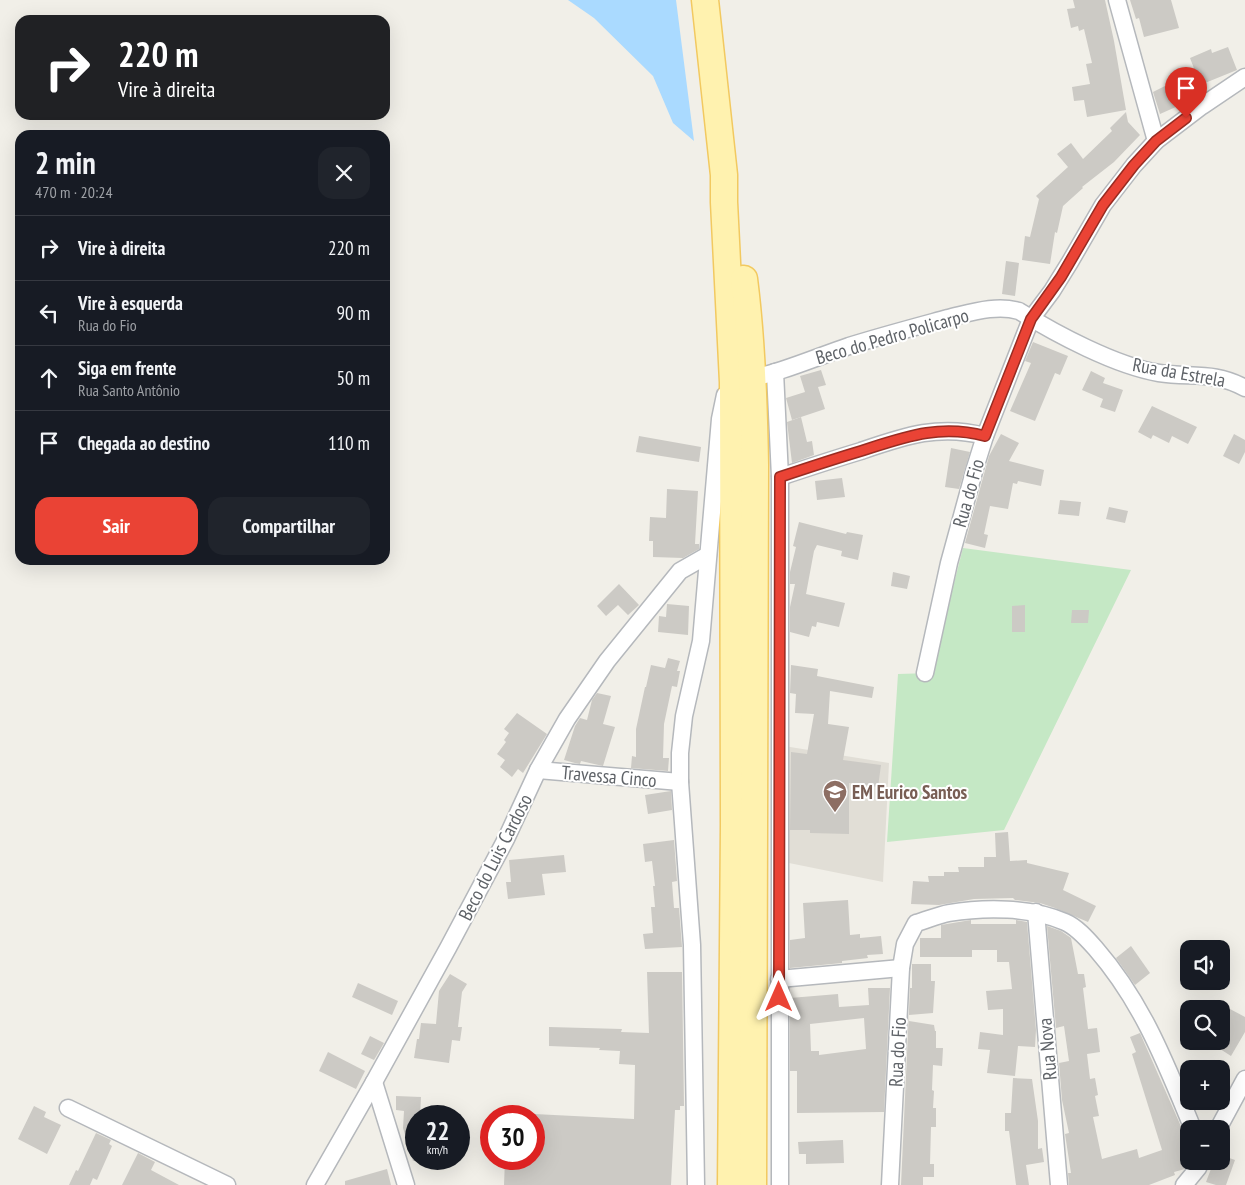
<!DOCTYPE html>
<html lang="pt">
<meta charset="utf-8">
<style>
body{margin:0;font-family:"PT Sans Narrow",sans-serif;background:#20242c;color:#f1f3f6;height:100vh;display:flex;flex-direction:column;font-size:19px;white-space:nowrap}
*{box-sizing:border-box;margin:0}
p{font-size:16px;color:#9ea1a6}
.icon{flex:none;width:28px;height:28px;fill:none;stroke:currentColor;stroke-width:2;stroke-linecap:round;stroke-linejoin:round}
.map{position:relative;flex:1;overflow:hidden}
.drawer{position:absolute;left:15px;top:130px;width:375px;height:435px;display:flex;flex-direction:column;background:#171b24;border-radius:15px;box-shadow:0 5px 20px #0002}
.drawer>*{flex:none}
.hud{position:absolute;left:15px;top:15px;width:375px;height:105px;border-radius:15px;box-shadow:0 5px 20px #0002;background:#202124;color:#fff;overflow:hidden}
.controls{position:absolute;left:1180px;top:940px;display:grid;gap:10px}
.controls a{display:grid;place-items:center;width:50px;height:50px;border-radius:10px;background:#171b24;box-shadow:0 5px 20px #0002;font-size:25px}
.speed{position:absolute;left:405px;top:1105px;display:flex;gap:10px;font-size:25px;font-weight:700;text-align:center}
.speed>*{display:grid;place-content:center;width:65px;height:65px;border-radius:50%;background:#171b24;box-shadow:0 5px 20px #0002;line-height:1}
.speed small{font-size:12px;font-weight:400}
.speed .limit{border:8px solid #d22;background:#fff;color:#111}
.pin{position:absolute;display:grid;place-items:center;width:42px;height:42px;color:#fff;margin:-51px -21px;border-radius:50% 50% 50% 0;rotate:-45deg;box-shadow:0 0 5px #0007}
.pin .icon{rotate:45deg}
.me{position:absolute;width:55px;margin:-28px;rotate:0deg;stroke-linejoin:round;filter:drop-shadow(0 0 4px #0008)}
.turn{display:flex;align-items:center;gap:18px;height:105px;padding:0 20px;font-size:22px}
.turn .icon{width:65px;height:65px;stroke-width:2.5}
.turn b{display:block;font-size:35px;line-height:42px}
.round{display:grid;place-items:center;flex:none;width:52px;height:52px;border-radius:15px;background:#20242c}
.headline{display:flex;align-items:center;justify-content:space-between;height:85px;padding:0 20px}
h1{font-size:30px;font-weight:800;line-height:38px}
.action{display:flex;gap:10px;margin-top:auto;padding:10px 20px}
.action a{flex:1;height:58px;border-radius:15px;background:#ea4335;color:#fff;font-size:20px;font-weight:800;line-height:58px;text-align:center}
.action a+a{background:#20242c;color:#f1f3f6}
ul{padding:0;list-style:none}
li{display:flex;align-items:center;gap:15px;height:65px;padding:0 20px;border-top:1px solid #363941}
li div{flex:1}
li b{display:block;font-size:19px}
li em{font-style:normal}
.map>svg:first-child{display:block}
.education{fill:#e1ded6}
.green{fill:#c5e8c5}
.water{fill:#aadaff}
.building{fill:#cccac5;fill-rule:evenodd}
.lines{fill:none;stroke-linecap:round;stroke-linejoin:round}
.street-casing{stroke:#b5b8bc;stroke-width:19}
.primary-casing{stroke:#f2c960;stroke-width:29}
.street{stroke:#fff;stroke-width:16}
.primary{stroke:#fff2af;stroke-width:26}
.route-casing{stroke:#982c22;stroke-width:12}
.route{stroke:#ea4335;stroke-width:9}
.labels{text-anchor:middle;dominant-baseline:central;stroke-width:4;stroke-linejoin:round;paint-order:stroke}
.street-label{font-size:19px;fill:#5f6368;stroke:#fff}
.education-label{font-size:19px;font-weight:bold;fill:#785e54;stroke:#fff;text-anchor:start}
</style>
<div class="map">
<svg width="1245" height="1185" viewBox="0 0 1245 1185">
<rect width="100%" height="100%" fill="#f1efe8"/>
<path class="education" d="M784,746l105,17 -6,119 -99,-20z"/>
<path class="green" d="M963,548l168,22 -127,260 -117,12 11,-168 33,-1z"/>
<path class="water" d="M568,0h108l18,141 -21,-18 -20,-47 -59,-58z"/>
<g class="building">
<path d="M1073,0h32l9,41 12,69 -39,7 -3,-17 -10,1 -2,-14 18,-3 -4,-20 6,-1 -8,-34 -5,2 -1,-5 -7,2 -4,-19 8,-1z"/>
<path d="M1130,0h41l8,28 -35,9 -5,-19 -3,1z"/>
<path d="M1228,47l9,23 -37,15 3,8 -7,5 -36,16 -7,-22 42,-21 -5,-13 21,-9 1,4z"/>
<path d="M1126,112l2,10 12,13 -26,27 -32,25 1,1 -20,18 -6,27 -2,-1 -5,32 -28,-4 3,-24 5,1 9,-38 -3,-3 32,-29 -11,-13 14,-11 12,16 29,-28 -2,-3z"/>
<path d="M1006,261l13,2 -4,33 -13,-2z"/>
<path d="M1033,342l35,14 -8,19 -5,-2 -20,48 -25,-10 21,-48 -6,-2z"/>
<path d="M821,370l5,15 -8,2 7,22 -33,11 -6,-22 19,-6 -5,-16z"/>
<path d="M1091,371l14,7 -2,5 20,7 -8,22 -15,-5 3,-8 -21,-9z"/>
<path d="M1152,406l45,21 -9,17 -16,-8 -3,7 -16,-8 -2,4 -13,-7z"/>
<path d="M801,417l6,25 5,-1 2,14 -22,8 -5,-41z"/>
<path d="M1001,434l18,9 -10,18 35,9 -3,16 -23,-5 -1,3 -4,-1 -5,26 -18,-3 -6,28 4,1 -3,13 -20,-5 24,-87z"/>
<path d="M1234,434l11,6v12l-6,12 -16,-8z"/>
<path d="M639,436l62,11 -2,15 -63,-10z"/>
<path d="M951,448l19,4 -11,37 -14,-2z"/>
<path d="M842,478l3,19 -28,3 -2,-19z"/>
<path d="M667,489l31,2 -3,53h4v5l-16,9 -30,-1v-16h-4l1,-24 16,1z"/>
<path d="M1060,500l21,2 -2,14 -21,-2z"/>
<path d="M1109,507l19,4 -3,12 -19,-4z"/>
<path d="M799,522l47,12 1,-2 16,3 -5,25 -17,-4 1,-5 -25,-6 -3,6 -8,43 39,9 -6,24 -22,-5 -1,5 -4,-1 -3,11 -19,-5v-25l5,-23h-5v-12l6,-25 -3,-1z"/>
<path d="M893,572l17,4 -3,13 -16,-3z"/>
<path d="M619,584l20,21 -11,10 -10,-10 -12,11 -9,-10z"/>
<path d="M667,604l22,2 -1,29 -30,-3 1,-16 7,1z"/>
<path d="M1025,605v27h-13v-26z"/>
<path d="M1072,610h17l-1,13h-17z"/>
<path d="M668,658l12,3 -3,10h3l-3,16 -5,-1 -8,38 -1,34h6l-1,13 -37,-3 1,-12 4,1v-28l9,-42h1l5,-22 14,3z"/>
<path d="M791,665l27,4 -1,7 57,11 -2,11 -42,-7 -2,33 21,3 -6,33 38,5 -3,22 -29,-4v51l-39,-1v-3h-20l1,-78 16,2 7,-40 -19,-1 1,-19 -6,-1z"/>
<path d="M597,693l14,3 -8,28 12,3 -12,39 -22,-5 -1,3 -5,-1 -11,-3 11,-34 5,-8 7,2 5,-20z"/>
<path d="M517,713l30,21 -24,39 -5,-4 -6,8 -12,-10 5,-7 -8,-6 9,-12 -2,-2 5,-7 -5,-4z"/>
<path d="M671,791l1,19 -24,4 -3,-19z"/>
<path d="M1008,832l2,29 17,-1v3l42,10 -6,17 33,16 -8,16 -33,-14 -15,-5 -25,-3 -2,-2 -39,1 -35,6 -28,-1 2,-23 16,1 -1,-6h16v-4h15l-1,-5h26v-10h12l-1,-24z"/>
<path d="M674,840l3,41 -5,1 2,26h5l3,39 -37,2 -2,-15 10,-1 -2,-26h4l-2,-21h2l-3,-25 -7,1 -2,-18z"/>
<path d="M564,855l2,17 -24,2 3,21 -37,4 -2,-17h5l-2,-22z"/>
<path d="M848,900l2,35 10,-1v4l21,-2 2,18 -16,1 1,3 -26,3v2l-52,5v-28l15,-2 -2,-35z"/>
<path d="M971,920v4h45v-4l11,2 9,108 -1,17 -17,-1 -3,30 -28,-3 3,-23 -12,-1 2,-17 23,3v-26l-15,1 -2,-19 26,-2 -3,-27h-12v-12h-25v7h-52v-19h21v-13z"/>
<path d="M1047,926l14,5 10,7 7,36h6l2,13 -3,1 5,41 9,-1 3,24 -13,2 3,25 5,-1 3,17 -3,1 4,20 -6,1 9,42 35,-10 2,9 23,-8 -30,-96 4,-2 -6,-15 10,-4 43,98h-3l10,31 -5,7 -11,3 1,3 -26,10h-80l-1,-12h3l-6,-39 4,-1 -7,-33 -3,-37 10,-2 -5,-35 -8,2z"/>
<path d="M1131,946l19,27 -15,12 -19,-27z"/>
<path d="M912,964h19v17h4l-2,32 -24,2v6l25,4 1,6h1v17h7l-1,18 -9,-1 -1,25 2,1 -1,17h3v19h-5l-1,37h4v13h-11v8h-22l9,-197h2z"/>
<path d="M647,972h35l2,134h-4v4h-5l-4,75h-167l1,-26h29v-45l100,5 1,-54 -16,-1 1,-13 -21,-1 1,-2 -51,-2v-19l73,2 -1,3 28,1z"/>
<path d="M450,974l17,10 -5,8 -4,35h4l-2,14 -8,-1 -3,23 -35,-5 3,-19h2l2,-16 15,1 3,-33z"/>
<path d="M358,983l40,18 -6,14 -40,-18z"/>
<path d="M868,988h22l-6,124 -87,1v-42h-7v-57h2l-2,-16 48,-4 1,13 30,-2zM864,1018l2,31 -47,6v-4h-8l-1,-27z"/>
<path d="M1230,1009l15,8v15l-14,24 -14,-9 4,-6v-17z"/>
<path d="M370,1036l14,7 -10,17 -13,-6z"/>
<path d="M328,1052l37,19 -9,18 -37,-18z"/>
<path d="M1013,1078l19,1 6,42v28l4,-1 2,14 -18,3 3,20h-13l-7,-54h-4v-18h6z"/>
<path d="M396,1096l25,1 -1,19h-4v44l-3,1 -10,-33 1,-17 -8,-1z"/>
<path d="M34,1106l12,6 -2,5 17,8 -14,29 -29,-15z"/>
<path d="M96,1133l15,7 -2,4 3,2 -15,34 -4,-2 -3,7h-21l7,-15 2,1z"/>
<path d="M843,1140l1,23 -38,1v-10h-7l-1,-12z"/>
<path d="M138,1153l17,9 -4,8 28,15h-57z"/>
<path d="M1221,1155l14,5 -9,25h-10l-10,-3 8,-21h7z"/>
<path d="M387,1169l4,16h-46v-4z"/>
</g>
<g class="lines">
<defs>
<g id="street">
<path d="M1117,0l39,141"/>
<path d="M775,372l5,105v708"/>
<path d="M744,380c36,-7 70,-22 105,-34 32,-10 66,-19 99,-28 22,-5 48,-14 71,-7 37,23 97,55 140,62 32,5 55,-2 86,15"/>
<path d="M780,477c27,-9 54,-18 81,-26 44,-15 78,-27 124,-15"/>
<path d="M925,673l24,-110 26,-95 10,-32 46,-117 21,-28 18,-29 33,-57 31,-40 22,-24 46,-35 43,-29"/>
<path d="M538,770l142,12"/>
<path d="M1036,912l23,273"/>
<path d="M779,979l122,-11"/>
<path d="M374,1082l32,103"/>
<path d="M68,1108l159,77"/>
<path d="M1218,1129l27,-50"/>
<path d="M315,1185l59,-103 74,-134 58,-109 32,-69 29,-51 40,-58 73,-90 28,-16"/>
<path d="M696,1185l-4,-240 -12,-163v-29l4,-37 17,-75 19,-222 5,-24"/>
<path d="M890,1185l11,-217 4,-24 11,-21c11,-3 22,-8 33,-10 36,-6 82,-6 116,9 12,5 23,18 31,27 47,54 70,115 97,180"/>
<path d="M1184,1185l14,-17 3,-7"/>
</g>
<g id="primary">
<path d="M705,0l19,175v27l9,180 1,443 -3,360"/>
<path d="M744,279c8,62 10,124 11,186l-2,720"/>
</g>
</defs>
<use href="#street" class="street-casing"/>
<use href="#primary" class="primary-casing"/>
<use href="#street" class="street"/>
<use href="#primary" class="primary"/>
</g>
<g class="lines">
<defs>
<path id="route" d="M779,997l1,-520c27,-9 54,-18 81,-26 44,-14 78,-27 124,-15l46,-117 30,-42 42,-72 31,-40 22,-24 30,-23"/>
</defs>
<use href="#route" class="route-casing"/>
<use href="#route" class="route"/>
</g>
<defs>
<symbol id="school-pin" viewBox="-11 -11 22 30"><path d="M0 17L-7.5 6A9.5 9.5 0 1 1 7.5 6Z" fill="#8d6e63" stroke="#fff"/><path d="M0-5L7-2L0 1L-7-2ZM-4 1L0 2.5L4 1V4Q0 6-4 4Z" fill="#fff"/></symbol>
</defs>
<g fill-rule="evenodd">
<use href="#school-pin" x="821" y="778" width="28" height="38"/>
</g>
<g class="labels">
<g class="street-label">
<text transform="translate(892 336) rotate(-16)">Beco do Pedro Policarpo</text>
<text transform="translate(1179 372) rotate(10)">Rua da Estrela</text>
<text transform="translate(968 493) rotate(-74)">Rua do Fio</text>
<text transform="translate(609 776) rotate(5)">Travessa Cinco</text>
<text transform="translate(495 857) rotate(-63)">Beco do Luis Cardoso</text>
<text transform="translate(1047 1049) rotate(-95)">Rua Nova</text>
<text transform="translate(897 1052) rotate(-87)">Rua do Fio</text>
</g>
<g class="education-label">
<text x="852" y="792">EM Eurico Santos</text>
</g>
</g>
</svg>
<div class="controls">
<a><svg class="icon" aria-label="sound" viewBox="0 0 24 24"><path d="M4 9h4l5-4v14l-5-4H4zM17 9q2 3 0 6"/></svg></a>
<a><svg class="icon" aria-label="search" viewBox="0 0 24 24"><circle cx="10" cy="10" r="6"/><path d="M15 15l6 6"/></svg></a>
<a>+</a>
<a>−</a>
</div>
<div class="speed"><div>22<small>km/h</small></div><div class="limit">30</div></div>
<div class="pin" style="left:1186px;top:118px;background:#d93025"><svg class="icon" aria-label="arrive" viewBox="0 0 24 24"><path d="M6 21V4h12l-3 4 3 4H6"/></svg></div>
<svg class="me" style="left:779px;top:997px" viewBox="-20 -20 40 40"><path d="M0-17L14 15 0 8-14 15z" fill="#ea4335" stroke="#fff" stroke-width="4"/></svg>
<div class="hud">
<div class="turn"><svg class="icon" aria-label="right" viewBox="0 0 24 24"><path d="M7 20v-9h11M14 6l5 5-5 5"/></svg><div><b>220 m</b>Vire à direita</div></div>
</div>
<section class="drawer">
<div class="headline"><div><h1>2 min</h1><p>470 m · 20:24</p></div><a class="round"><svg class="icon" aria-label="close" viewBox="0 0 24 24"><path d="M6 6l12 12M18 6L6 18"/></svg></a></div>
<ul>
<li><svg class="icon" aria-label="right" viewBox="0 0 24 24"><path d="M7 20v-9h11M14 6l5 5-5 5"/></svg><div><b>Vire à direita</b></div><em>220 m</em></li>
<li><svg class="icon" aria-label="left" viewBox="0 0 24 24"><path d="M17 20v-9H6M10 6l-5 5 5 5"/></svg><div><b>Vire à esquerda</b><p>Rua do Fio</p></div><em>90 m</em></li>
<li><svg class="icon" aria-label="ahead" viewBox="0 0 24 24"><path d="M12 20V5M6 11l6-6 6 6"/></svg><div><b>Siga em frente</b><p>Rua Santo Antônio</p></div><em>50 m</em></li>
<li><svg class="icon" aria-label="arrive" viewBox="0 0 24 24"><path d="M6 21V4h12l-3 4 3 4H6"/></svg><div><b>Chegada ao destino</b></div><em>110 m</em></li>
</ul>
<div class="action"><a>Sair</a><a>Compartilhar</a></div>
</section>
</div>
